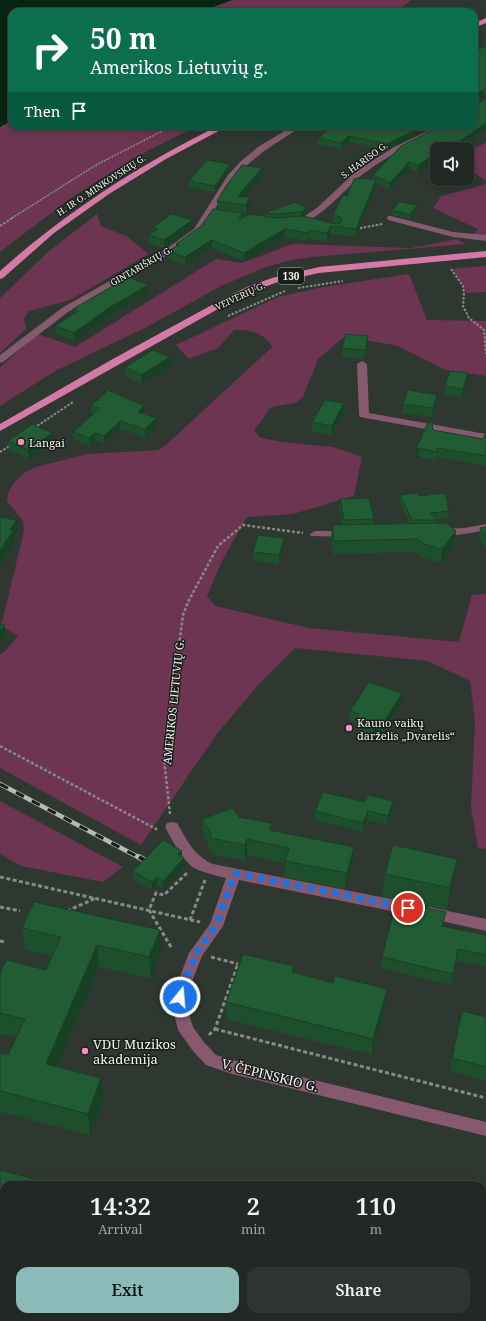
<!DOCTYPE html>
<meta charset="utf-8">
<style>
body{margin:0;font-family:"Noto Serif",serif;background:#2e3531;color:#f1f3f6;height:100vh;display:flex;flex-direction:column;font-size:15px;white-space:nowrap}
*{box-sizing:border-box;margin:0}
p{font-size:13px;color:#a2a6a6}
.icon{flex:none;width:22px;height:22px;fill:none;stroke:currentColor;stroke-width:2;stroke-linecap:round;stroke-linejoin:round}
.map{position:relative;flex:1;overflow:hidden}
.side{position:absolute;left:0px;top:1181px;width:486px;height:140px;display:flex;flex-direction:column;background:#222924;border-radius:12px 12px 0 0;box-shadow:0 2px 10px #0003,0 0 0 1px #3f4541}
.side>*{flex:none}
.banner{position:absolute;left:8px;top:8px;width:470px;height:122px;border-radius:12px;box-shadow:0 2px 10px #0003,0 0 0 1px #3f4541;background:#0b6e4f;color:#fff;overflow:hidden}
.buttons{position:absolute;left:430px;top:142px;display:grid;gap:8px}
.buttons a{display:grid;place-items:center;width:44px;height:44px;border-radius:8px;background:#222924;box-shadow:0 2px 10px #0003,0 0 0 1px #3f4541;font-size:20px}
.pin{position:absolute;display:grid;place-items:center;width:34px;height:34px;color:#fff;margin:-17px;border:2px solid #fff;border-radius:50%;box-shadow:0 1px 4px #0007}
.me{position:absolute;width:44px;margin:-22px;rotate:17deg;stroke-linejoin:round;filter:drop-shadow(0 0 3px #0008)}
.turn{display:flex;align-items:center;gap:14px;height:84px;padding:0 16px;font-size:18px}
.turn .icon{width:52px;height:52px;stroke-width:2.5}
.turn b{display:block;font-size:28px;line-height:34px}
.then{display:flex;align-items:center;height:38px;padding:0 16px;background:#0003;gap:8px;font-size:15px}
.eta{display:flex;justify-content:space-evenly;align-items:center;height:68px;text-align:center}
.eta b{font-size:24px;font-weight:600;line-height:28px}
.action{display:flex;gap:8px;margin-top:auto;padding:8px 16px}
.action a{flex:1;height:46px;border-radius:12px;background:#8bbbb9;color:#111;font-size:16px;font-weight:600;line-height:46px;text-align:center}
.action a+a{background:#2e3531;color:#f1f3f6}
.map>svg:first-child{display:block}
.green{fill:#6d3552}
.water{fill:#072611}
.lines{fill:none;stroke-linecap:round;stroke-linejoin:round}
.path-far3{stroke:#848c86;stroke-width:1.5;stroke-dasharray:2 1;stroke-linecap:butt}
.path-far2{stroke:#848c86;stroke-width:2;stroke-dasharray:2.5 1.5;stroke-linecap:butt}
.path-far1{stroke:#848c86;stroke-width:2.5;stroke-dasharray:3 2;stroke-linecap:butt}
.path{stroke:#848c86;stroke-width:3;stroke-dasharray:4 2.5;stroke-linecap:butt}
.minor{fill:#86596f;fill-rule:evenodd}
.major{fill:#d579a7;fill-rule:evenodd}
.rail-far1-casing{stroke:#b5bcb7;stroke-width:4.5}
.rail-casing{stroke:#b5bcb7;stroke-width:5.5}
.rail-far1{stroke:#191d1a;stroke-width:3;stroke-dasharray:9;stroke-linecap:butt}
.rail{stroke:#191d1a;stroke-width:4;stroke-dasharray:12;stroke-linecap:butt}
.wall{fill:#1d4f2d}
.shaded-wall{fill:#184024}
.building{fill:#225c34;stroke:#184024}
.route{stroke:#1a73e8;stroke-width:7;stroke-dasharray:0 12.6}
.poi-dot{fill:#fb8fc5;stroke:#191d1a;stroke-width:1.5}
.labels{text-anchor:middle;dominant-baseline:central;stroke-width:3;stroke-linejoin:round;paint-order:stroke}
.far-street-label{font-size:9px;fill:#f0f6f1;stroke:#191d1a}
.shield{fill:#191d1a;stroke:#b0b5b0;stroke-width:1}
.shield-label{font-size:10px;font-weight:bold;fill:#f0f6f1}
.poi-label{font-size:11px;fill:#f0f6f1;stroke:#191d1a;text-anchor:start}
.street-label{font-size:11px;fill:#f0f6f1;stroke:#191d1a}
.near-poi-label{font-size:13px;fill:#f0f6f1;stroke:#191d1a;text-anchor:start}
.near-street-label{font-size:13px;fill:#f0f6f1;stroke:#191d1a}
</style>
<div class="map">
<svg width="486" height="1321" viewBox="0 0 486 1321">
<rect width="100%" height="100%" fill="#2e3730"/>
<g class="green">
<path d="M232,0h179l-15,11 3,1h-199z"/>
<path d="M12,120v6h185l-60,30 -69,44 -68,52v-125z"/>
<path d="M486,143v38l-19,-14c0,-14 5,-19 19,-24z"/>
<path d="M486,184v52l-13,-1 5,-6 -45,-21 8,-12z"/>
<path d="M97,214l4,12 25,10 23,18 -79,46 -41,11 -5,8 2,10 -26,24v-55l48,-46z"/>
<path d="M457,239l9,5 -154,13 -21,3 -25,7 -45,19 -74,41 -92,44 -55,35v-39l38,-33 37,13 141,-88 26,4 50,-19 119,4z"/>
<path d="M486,266v26l-21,1 -4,-12 -10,-12z"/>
<path d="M409,274l18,46 59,1v55l-40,-6 -51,-25 -51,-8 -26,22 -15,38 -7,6 -25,4 -17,24 7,7 22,4 50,5 29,10 -8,39 -61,18 -46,3 -25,44 -15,35 8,10 94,22 150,14 13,-47 14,-1v255l-8,-1 -7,-41 4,-86 -5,-40 -42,-20 -133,-13 -35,35 -44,52 -75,110 -141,-77v-113l8,-7 10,-12 -17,-10 23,-95 -1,-10 -16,-20 1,-8 5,-9 11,-11 12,-6 51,-13 71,-4 8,-5 106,-98c-6,-14 -24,-18 -38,-17l-16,18 -29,11 -13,-14 102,-48 45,-10z"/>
<path d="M0,801l123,66 -20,15 -82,-16 -21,-12z"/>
<path d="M147,1317h199l3,4h-203z"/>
</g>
<path class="water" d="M0,0h232l-32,12h-188v108l-12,7z"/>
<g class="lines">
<path class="path-far3" d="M12,218l84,-53 76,-39"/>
<g class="path-far2">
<path d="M0,226l14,-9"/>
<path d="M356,229l26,-5"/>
<path d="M451,269l12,17 1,8 -1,12 6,12 15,12 2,24"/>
<path d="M298,288l45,-7"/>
<path d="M228,316l57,-25"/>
<path d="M34,428l39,-26"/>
<path d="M0,452l11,-7"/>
</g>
<g class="path-far1">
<path d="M0,746l158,84"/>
<path d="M170,814l-6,-55 19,-144 5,-13 30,-56 25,-21 60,8"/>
</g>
<g class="path">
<path d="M0,877l200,45"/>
<path d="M0,907l20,4"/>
<path d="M67,911l29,-13"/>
<path d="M190,920l15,-40"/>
<path d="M0,941l5,1"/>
<path d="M171,947l-22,-37 7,-17 8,2 23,-22"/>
<path d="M211,957l27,7"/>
<path d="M215,1029l271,69"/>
<path d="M209,1035l6,-6 23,-65"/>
</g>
<g class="minor">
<path d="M293,126h9l-38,25 -17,14 -13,13 -34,55 -25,18 -107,61 -65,50 -3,1v-8l62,-47 107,-61 25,-18 34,-54 13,-14 17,-14z"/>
<path d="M439,126h10c-9,8 -25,13 -36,18 -19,9 -39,21 -55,34 -11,10 -44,47 -58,44l-1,-2 19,-13 35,-33 19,-13 22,-14z"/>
<path d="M388,216h3l62,16 33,3v6l-33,-4 -65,-17 -1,-2z"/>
<path d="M362,361l5,3 2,49 117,21v6l-126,-23 -1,-2 -2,-51z"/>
<path d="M486,524v6c-10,2 -45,10 -51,2l5,-3 24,-1z"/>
<path d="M315,531h33l5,3 -5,3 -37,-1 -1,-2z"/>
<path d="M172,822l5,1c10,17 17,33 36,41l198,39 5,2 2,4 -2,4 -5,2 -172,-35 -16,46 -21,30 -13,33 -3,16 7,22 10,14 13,14 16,5 254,62v14l-254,-62 -26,-9 -13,-14 -15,-21 -6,-25 3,-16 14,-36 21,-29 16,-46c-11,-3 -22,-5 -32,-10 -11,-7 -23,-30 -29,-41l2,-4z"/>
<path d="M429,907l57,12v12l-62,-14 -2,-4 2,-4z"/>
</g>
<g class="major">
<path d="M486,18v5l-12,5v-5z"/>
<path d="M218,126h10l-62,33 -57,35 -55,39 -51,45 -3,1v-8c66,-59 139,-106 218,-145z"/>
<path d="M486,251v6l-167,16 -41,9 -25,9 -26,13 -227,127v-7l111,-64 110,-60 26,-13 25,-9 47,-11z"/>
</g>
<defs>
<path id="rail-far1" d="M0,784l140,74"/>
<path id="rail" d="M139,857l14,8"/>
</defs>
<use href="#rail-far1" class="rail-far1-casing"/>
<use href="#rail" class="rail-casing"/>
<use href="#rail-far1" class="rail-far1"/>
<use href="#rail" class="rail"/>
</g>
<g class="wall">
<path d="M486,47v48l-3,-1z"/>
<path d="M436,126l-49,24 -38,-8 -8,7 -23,-5 1,-6z"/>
<path d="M401,146l58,1v2h-22v15l-5,-1 -15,9 -8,-3 -19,20 -14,-6 -1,5 -19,49 -26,-3 -3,7 -18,-2 -1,2 -24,-4 -40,24 -32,-13 -27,17 -17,-6v-8l8,-5v-2l60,-32 -18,-3 -1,-8 45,-33v8l-18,20 6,1v8l-4,9 -4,-1v5l23,-2v-3l30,-11 12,11 -5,3 35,8 -4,-1v-8l14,-19 26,-17v-4z"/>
<path d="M230,164v7l-15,21 -26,-4v-7z"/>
<path d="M417,205v4l-7,10 -18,-4v-5z"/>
<path d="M193,220v7l-29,21 -15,-5 -1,-8 5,-3v-5z"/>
<path d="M148,285v7l-40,25 -33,24 -19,-7 -1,-8 19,-13 -1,-4z"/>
<path d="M368,345l-4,14 -22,-2v-9z"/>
<path d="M170,366l-28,18 -17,-8v-9z"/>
<path d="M467,382l-5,16 -18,-3 1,-9z"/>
<path d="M437,395l-1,9 -4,13 -30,-4 1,-9z"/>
<path d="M91,406l53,7v1l13,4v8l-12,11 -25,-8 -16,14 -9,-3 -5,5 -16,-5 -1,-8 21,-18 -3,-1z"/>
<path d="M344,412l-13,23 -20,-4 1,-9z"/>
<path d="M433,430l50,9 3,-7v34l-49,-9v4l-18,-4 -4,2 1,-10z"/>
<path d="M8,441l45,1 -24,17 -20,-9z"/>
<path d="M400,495l19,1 30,15 -1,7 -11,2v3l17,22 -13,18 -18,-5 -7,-6 -83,2 -2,-16 1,-13h11l-4,-16 1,-10 34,20v5l36,-1 -10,-20z"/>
<path d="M486,527v22l-7,-13 1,-8z"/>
<path d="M284,547l-5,17 -26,-3v-9z"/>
<path d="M401,703l-18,29 -7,-3 -4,7 -17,-7v-6l-6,-2 1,-10z"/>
<path d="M393,801l-1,10 -5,14 -20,-5 -4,12 -48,-12v-9l50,-9z"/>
<path d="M239,817l32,6v7l81,33 -7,26 -61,-12 1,-14 -38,-8 -2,6 -33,-7 -1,-4 -8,-15 -1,-16z"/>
<path d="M182,857l2,1 1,8 -22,23 -6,-4 -5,5 -19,-11v-8z"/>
<path d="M385,874l68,7 -6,29 -65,-13z"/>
<path d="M443,927l43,8v32l-30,-6 -5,24 -70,-17 1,-11z"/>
<path d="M22,928l139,24 -10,27 -52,-12 -42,100 47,33 -14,35 -90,-23v-59l8,2 8,-17 -16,-4v-60l46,-4 6,-14 -27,-6z"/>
<path d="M294,966l-1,7 40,10 52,23 -13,49 -146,-36v-17z"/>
<path d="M486,1017v64l-36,-10 2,-13z"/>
</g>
<g class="shaded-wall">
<path d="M484,89l-1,5 -9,8v-5z"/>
<path d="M486,123v6l-27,18v2h-7l5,-6z"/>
<path d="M424,126h12l-49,24v-6z"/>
<path d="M349,136v6l-8,7v-6z"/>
<path d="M433,156l-1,7 -15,9 1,-7z"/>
<path d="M409,162v7l-19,20v-6z"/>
<path d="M230,164v7l-15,21v-6z"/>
<path d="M262,168v8l-24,28v-8z"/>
<path d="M376,180l-1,8 -19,49v-8z"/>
<path d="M250,197v8l-4,9v-9z"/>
<path d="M417,205v4l-7,10v-4z"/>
<path d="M307,208v5l-6,4v-5z"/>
<path d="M193,220v7l-29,21v-8z"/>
<path d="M331,226l-1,8 -3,7v-8z"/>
<path d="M285,229l-1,8 -40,24v-8z"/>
<path d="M309,230v9l-1,2v-8z"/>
<path d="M212,240v8l-27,17v-8z"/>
<path d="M148,285v7l-40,25 -33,24 -1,-8 33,-24z"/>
<path d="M368,336v9l-4,14 1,-9z"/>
<path d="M170,357v9l-28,18 -1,-9z"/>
<path d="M468,373l-1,9 -5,16 1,-9z"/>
<path d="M437,395l-1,9 -4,13 1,-9z"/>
<path d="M344,403v9l-13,23 1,-9z"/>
<path d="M144,406v7l-6,7v-8z"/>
<path d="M157,418v8l-12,11v-8z"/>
<path d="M120,421v8l-16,14v-7z"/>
<path d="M52,433l1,9 -24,17 -1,-9z"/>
<path d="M95,433v7l-5,5 -1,-7z"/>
<path d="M419,448v9l-4,2 1,-10z"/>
<path d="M16,520l1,11 -3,5 1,5 -15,23v-13l10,-21z"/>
<path d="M456,531l-2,14 -13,18 1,-14z"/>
<path d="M284,538v9l-5,17v-9z"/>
<path d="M5,625l1,11 -6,9v-13z"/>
<path d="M402,693l-1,10 -18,29 1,-10z"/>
<path d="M377,720l-1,9 -4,7 1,-10z"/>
<path d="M393,801l-1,10 -5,14 1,-9z"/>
<path d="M368,811l-1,9 -4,12v-9z"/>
<path d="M247,839v16l-2,6v-16z"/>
<path d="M354,847l-2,16 -7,26 2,-16z"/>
<path d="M182,851v7l-4,-4z"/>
<path d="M184,858l1,8 -22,23v-8z"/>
<path d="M457,859l-4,22 -6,29 3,-22z"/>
<path d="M157,877v8l-5,5v-8z"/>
<path d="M160,930l1,22 -10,27 -2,-22z"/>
<path d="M97,945l2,22 -50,119 -3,-22z"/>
<path d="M458,949l-2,12 -5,24 2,-11z"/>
<path d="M387,989l-2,17 -13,49 1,-16z"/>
<path d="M101,1078l3,22 -14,35 -2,-21z"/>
<path d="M4,1300v17h1l-2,4h-3v-11z"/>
</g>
<g class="building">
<path d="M485,46l1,1v42h-2l-10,8v-45z"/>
<path d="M486,98v25l-29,20 2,1 -7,5h-15v9l-4,-2 -15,9 -9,-3 -19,21 -17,-8 28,-29 40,-20h33v-21z"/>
<path d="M331,126h93l-37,18 -38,-8 -8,7 -22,-5z"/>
<path d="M207,160l23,4 -15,22 -26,-5z"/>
<path d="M242,165l20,3 -24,28 12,1 -4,8 -29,-4 9,-15z"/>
<path d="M357,178l19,2 -20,49 -25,-3 -4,7 -18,-3 -1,3 -23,-4 -41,24 -32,-13 -27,17 -17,-6 11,-6 -3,-1 25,-18 12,-17 29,4 -3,6 12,-5 24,4 28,-2 33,8 4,-1 2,-2 -1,-4 -8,-2 10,-20 4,1 7,-17h3z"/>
<path d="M295,202l12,6 -6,4 -26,2 -10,-1z"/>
<path d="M399,202l18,3 -7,10 -18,-5z"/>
<path d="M172,214l21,6 -29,20 -16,-5 10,-6 -5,-2z"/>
<path d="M128,277l20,8 -41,24 -33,24 -19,-7 23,-15 -5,-2z"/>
<path d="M346,334l22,2 -3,14 -23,-2z"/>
<path d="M153,350l17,7 -29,18 -16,-8z"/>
<path d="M450,371l18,2 -5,16 -18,-3z"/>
<path d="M108,390l36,16 -6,6 19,6 -12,11 -25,-8 -16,15 -9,-3 -6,5 -16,-6 27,-24 -9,-2z"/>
<path d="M408,390l29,5 -4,13 -30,-4z"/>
<path d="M325,400l19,3 -12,23 -20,-4z"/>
<path d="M428,422h4l1,8 50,9 3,-7v24l-49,-8 1,4 -19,-4 -3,1z"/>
<path d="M32,424l20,9 -24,17 -20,-9z"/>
<path d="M418,493l1,3 26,-3 4,18 -19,2 7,7h-25l-12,-25z"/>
<path d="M369,498l5,21 -30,1 -4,-21z"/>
<path d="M0,517l16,3 -6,10 3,1 -13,20z"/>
<path d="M447,523l9,8 -14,18 -18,-5 -7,-5 -83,2 -2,-16z"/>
<path d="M486,527v11l-6,-10z"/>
<path d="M258,535l26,3 -5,17 -26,-3z"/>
<path d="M0,624l5,1 -5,7z"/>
<path d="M369,682l33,11 -18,29 -7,-2 -4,6 -18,-6 4,-6 -9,-3z"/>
<path d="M323,792l42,10 3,-7 25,6 -5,15 -20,-5 -5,12 -48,-12z"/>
<path d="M233,808l6,9 32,6 -2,7 85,17 -7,26 -62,-12 4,-13 -42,-9 -2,6 -34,-7v-4l-9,-15z"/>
<path d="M163,840l19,11 -4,3 6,4 -21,23 -6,-4 -5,5 -19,-11z"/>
<path d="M393,845l64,14 -7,29 -65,-14z"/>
<path d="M34,902l126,28 -11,27 -52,-12 -51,119 55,14 -13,36 -88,-23v-38l8,2 17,-36 -25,-6v-39l6,-14 40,10 15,-33 -39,-9z"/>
<path d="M396,902l50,10 -4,14 44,9v20l-28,-6 -5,25 -71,-17z"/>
<path d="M243,954l51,12 -2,6 41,11 2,-7 52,13 -14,50 -147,-37z"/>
<path d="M462,1011l24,6v50l-34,-9z"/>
<path d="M0,1170l49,13v2h-45v115l-4,10z"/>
</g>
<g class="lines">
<path class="route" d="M180,997l2,-8 14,-36 20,-27 19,-53 173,35"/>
</g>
<g class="poi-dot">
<circle cx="21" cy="442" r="4"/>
<circle cx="349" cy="728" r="4"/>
<circle cx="85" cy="1051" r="4"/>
</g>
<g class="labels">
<g class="far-street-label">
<text transform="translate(364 160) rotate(-36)">S. HARISO G.</text>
<text transform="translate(101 185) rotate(-33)">H. IR O. MINKOVSKIŲ G.</text>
<text transform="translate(141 266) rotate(-30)">GINTARIŠKIŲ G.</text>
<text transform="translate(240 296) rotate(-25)">VEIVERIŲ G.</text>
</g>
<rect class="shield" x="278" y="268" width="26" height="16" rx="3"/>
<g class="shield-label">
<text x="291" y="276">130</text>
</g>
<g class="poi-label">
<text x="29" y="442">Langai</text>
<text x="357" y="722">Kauno vaikų<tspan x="357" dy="13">darželis „Dvarelis“</tspan></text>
</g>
<g class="street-label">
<text transform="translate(173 702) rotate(-84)">AMERIKOS LIETUVIŲ G.</text>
</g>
<g class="near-poi-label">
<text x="93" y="1044">VDU Muzikos<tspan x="93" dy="15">akademija</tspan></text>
</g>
<g class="near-street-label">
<text transform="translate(270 1075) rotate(14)">V. ČEPINSKIO G.</text>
</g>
</g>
</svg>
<div class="buttons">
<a><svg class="icon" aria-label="sound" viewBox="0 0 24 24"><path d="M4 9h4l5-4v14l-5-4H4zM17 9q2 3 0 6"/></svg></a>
</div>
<div class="pin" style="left:408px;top:908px;background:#d93025"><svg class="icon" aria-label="arrive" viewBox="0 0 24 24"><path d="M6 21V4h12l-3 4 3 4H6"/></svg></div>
<svg class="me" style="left:180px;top:997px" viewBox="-20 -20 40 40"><circle r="17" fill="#1a73e8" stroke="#fff" stroke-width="3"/><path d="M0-11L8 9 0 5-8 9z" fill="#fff"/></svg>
<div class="banner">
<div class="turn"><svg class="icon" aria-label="right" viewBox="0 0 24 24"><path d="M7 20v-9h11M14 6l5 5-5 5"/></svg><div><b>50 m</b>Amerikos Lietuvių g.</div></div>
<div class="then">Then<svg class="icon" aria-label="arrive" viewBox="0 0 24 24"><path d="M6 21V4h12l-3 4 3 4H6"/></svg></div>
</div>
<section class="side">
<div class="eta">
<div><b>14:32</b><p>Arrival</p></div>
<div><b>2</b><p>min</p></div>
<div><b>110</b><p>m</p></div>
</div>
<div class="action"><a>Exit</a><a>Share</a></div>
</section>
</div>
